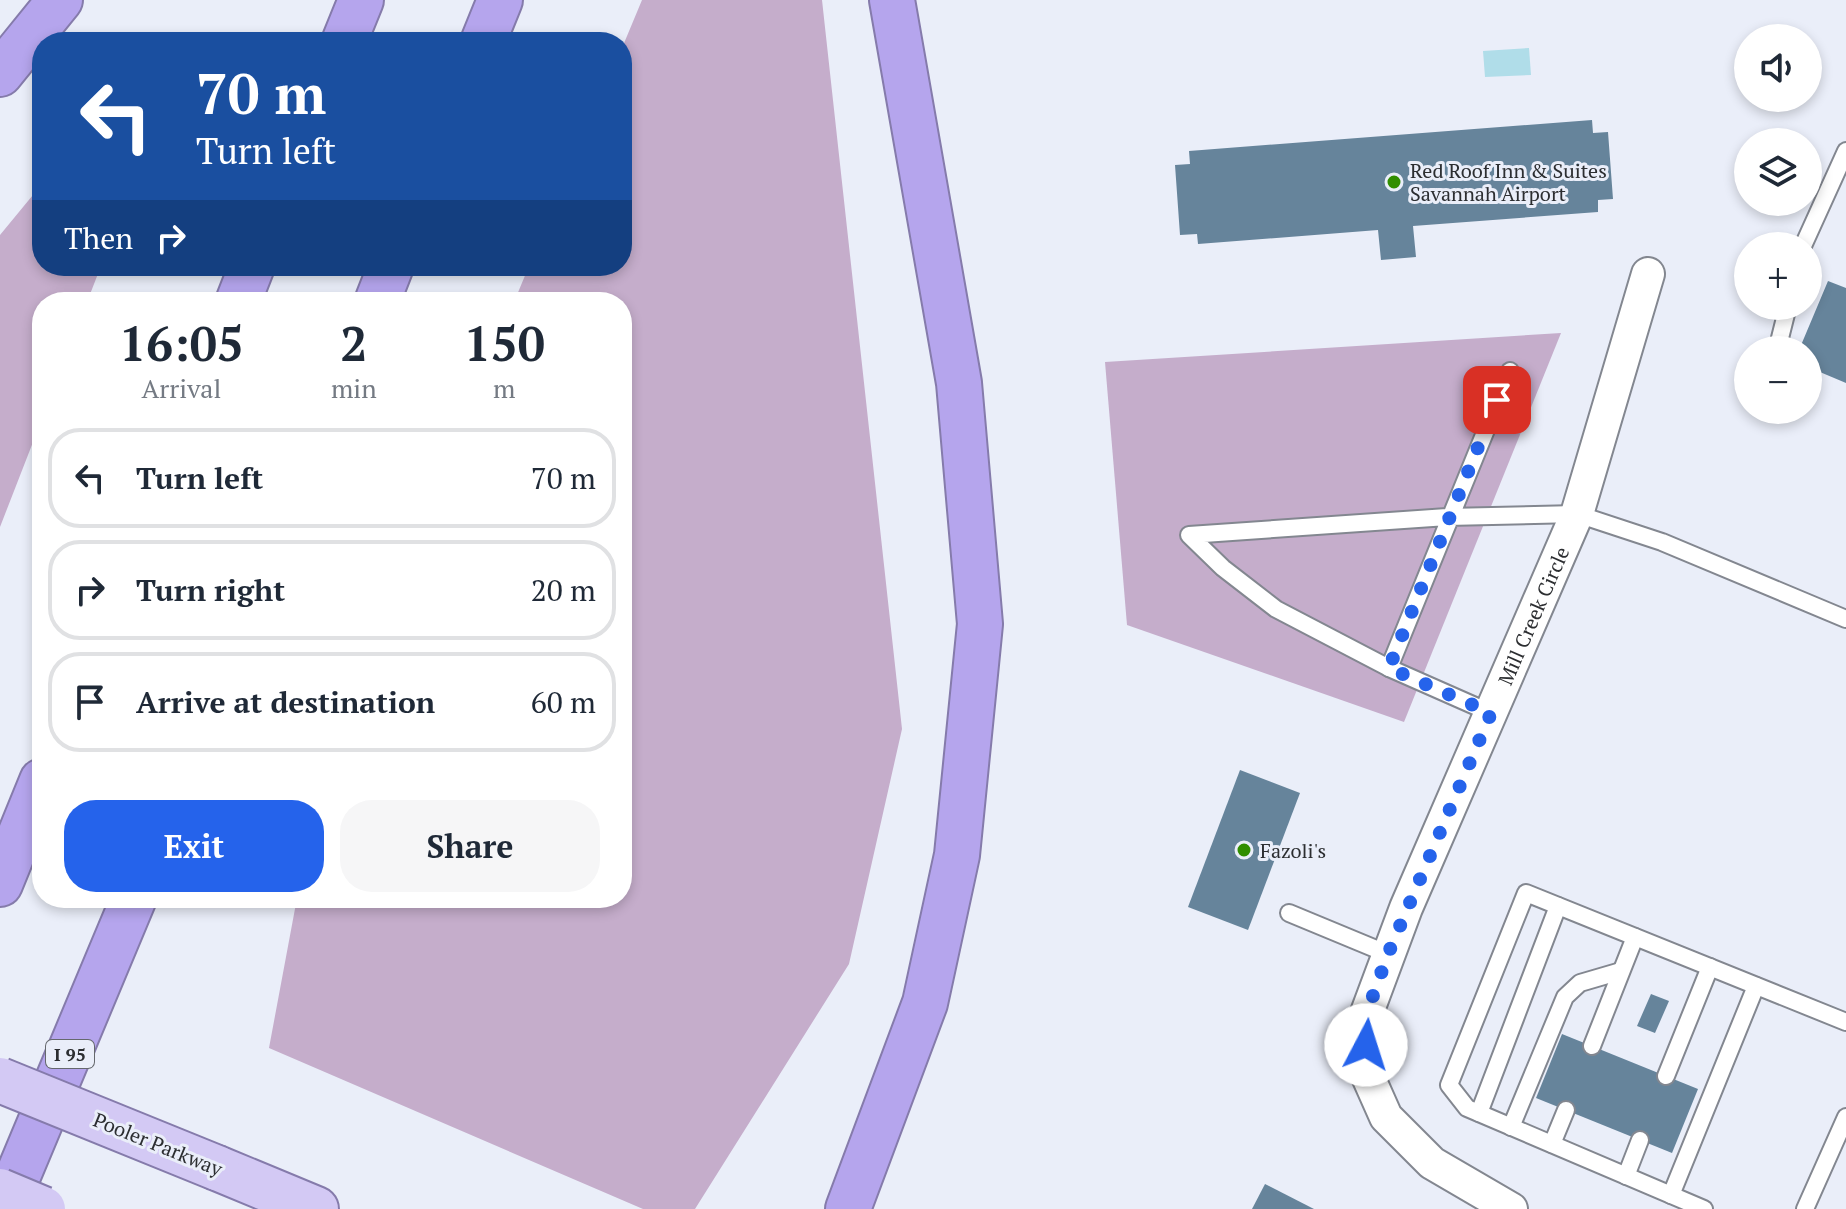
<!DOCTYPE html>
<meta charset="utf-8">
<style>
body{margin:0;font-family:"PT Serif",serif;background:#f6f6f7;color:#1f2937;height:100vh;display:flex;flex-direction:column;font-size:30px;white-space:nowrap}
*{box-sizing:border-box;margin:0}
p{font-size:26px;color:#747a83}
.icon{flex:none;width:44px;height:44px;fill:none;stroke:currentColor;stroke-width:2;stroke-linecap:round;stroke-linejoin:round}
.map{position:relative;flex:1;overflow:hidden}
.side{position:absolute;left:32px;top:292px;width:600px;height:616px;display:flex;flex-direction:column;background:#fff;border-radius:32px;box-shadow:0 4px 12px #0003}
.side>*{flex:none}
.top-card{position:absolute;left:32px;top:32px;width:600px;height:244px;border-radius:32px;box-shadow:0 4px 12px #0003;background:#1a4fa0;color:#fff;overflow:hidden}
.tools{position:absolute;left:1734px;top:24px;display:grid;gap:16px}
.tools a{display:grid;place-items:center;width:88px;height:88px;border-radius:50%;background:#fff;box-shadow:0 4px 12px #0003;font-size:40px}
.pin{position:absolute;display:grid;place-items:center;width:68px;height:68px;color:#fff;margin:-34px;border-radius:16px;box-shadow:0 4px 12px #0006}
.me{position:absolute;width:88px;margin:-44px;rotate:5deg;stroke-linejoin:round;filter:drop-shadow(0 0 6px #0008)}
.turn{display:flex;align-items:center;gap:28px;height:168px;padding:0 32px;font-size:36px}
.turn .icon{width:104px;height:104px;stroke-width:2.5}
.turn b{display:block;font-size:56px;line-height:68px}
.then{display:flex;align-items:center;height:76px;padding:0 32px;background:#0003;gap:16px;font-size:30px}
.eta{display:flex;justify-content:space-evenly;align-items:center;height:136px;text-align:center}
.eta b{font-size:48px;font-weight:600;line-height:56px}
.button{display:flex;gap:16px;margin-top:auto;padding:16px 32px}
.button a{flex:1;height:92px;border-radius:32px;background:#2563eb;color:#fff;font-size:32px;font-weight:600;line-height:92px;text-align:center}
.button a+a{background:#f6f6f7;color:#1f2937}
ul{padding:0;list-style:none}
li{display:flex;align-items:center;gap:24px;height:100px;margin:0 16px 12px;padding:0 16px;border:4px solid #e0e1e3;border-radius:32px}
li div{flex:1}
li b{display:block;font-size:30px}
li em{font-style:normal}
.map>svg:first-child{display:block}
.forest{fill:#c5adcb}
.water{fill:#b0dde9}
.building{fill:#66849b}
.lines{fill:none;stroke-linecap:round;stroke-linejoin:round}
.service-casing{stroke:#838790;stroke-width:20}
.minor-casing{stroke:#838790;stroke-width:36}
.primary-casing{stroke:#857bab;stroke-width:48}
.motorway-casing{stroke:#857bab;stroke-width:48}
.service{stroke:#fff;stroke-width:16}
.minor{stroke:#fff;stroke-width:32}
.primary{stroke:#d3c9f4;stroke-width:44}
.motorway{stroke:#b5a5ed;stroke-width:44}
.primary-bridge-casing{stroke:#857bab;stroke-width:48;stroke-linecap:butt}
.primary-bridge{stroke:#d3c9f4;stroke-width:44}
.route{stroke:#2563eb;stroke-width:14;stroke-dasharray:0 25.2}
.poi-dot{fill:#318e00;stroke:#eaeef9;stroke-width:3}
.labels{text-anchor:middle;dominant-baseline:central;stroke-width:6;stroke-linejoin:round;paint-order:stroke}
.shield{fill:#eaeef9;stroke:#65686d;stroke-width:2}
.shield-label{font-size:18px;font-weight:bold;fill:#2c2e31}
.poi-label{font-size:20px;fill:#2c2e31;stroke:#eaeef9;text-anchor:start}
.street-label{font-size:20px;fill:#2c2e31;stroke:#eaeef9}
</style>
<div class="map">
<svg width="1846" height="1209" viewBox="0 0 1846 1209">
<rect width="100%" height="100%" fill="#eaeef9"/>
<g class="forest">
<path d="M642,0h180l80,729 -53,235 -154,245h-52l-374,-161 28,-150h325v-596h-108l15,-36h93v-218z"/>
<path d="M42,184v82h59l-14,36h-45v117l-42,108v-292z"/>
<path d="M1561,333l-157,389 -277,-97 -22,-263z"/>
</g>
<path class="water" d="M1529,48l2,27 -46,2 -2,-26z"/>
<g class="building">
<path d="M1592,120l1,13 15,-1 5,67 -15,1v12l-185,14 3,31 -35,3 -3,-30 -180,14 -1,-10 -17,1 -5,-70 15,-1 -1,-13z"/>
<path d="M1828,281l18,7v95l-38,-16v-17h-9z"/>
<path d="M1240,770l60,23 -52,137 -60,-23z"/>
<path d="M1651,994l18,7 -14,32 -18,-7z"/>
<path d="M1562,1034l136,55 -26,64 -136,-55z"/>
<path d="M1265,1184l49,25h-62z"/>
</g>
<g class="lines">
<defs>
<g id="service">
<path d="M1803,246l43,-95"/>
<path d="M1777,350l11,-44"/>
<path d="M1510,371l-121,297 -113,-59 -53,-41 -34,-33 258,-18 130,-3 85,28 184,77"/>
<path d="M1389,668l102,45"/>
<path d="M1289,913l99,41"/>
<path d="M1592,1046l43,-109"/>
<path d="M1666,1076l44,-109"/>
<path d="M1479,1113l79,-207"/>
<path d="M1511,1127l54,-130 15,-14 41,-12"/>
<path d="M1552,1144l14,-34"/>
<path d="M1626,1176l14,-36"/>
<path d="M1671,1195l85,-209"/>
<path d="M1704,1209l-237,-101 -18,-23 77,-192 320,129"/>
<path d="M1805,1209l41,-92"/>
</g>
<g id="minor">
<path id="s1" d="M1511,1209l-79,-46 -46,-46 -20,-45 -1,-54 41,-110 171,-394 71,-240"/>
</g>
<path id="primary" d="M217,1168l99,41"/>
<g id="motorway">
<path d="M344,42l17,-42"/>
<path d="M483,42l17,-42"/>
<path d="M0,74l60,-74"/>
<path d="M238,302l14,-36"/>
<path d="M377,302l14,-36"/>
<path d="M0,884l42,-103"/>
<path d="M4,1209l130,-311"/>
<path d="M848,1209l77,-206 32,-148 23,-231 -21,-241 -67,-383"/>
</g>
</defs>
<use href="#service" class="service-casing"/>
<use href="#minor" class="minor-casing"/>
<use href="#primary" class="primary-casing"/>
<use href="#motorway" class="motorway-casing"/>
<use href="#service" class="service"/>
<use href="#minor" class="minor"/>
<use href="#primary" class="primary"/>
<use href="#motorway" class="motorway"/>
<defs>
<g id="primary-bridge">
<path d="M0,1080l217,88"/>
<path d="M0,1191l43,18"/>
</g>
</defs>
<use href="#primary-bridge" class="primary-bridge-casing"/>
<use href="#primary-bridge" class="primary-bridge"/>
</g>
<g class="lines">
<path class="route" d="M1366,1045l-1,-27 23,-64 103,-241 -102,-45 108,-268"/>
</g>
<g class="poi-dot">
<circle cx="1394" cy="182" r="8"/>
<circle cx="1244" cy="850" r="8"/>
</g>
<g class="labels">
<rect class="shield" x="46" y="1040" width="48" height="28" rx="6"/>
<g class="shield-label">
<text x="70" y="1054">I 95</text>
</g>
<g class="poi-label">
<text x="1410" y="170">Red Roof Inn &amp; Suites<tspan x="1410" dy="23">Savannah Airport</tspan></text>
<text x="1260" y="850">Fazoli's</text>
</g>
<g class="street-label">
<text stroke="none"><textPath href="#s1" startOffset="696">Mill Creek Circle</textPath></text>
<text transform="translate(158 1144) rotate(22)">Pooler Parkway</text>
</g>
</g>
</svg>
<div class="tools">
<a><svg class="icon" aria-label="sound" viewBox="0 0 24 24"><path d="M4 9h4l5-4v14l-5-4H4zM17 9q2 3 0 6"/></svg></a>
<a><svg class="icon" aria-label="layers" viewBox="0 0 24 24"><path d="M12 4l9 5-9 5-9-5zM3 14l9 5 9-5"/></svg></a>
<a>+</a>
<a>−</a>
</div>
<div class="pin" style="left:1497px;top:400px;background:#d93025"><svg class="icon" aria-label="arrive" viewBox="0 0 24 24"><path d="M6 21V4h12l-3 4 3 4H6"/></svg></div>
<svg class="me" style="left:1366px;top:1045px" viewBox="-20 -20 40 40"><circle r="19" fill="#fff"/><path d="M0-13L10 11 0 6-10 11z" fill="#2563eb"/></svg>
<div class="top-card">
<div class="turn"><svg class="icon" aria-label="left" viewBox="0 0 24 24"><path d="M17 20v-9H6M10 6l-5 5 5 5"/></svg><div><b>70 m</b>Turn left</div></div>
<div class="then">Then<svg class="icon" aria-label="right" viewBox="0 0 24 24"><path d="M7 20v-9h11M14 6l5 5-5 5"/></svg></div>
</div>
<section class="side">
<div class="eta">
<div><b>16:05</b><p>Arrival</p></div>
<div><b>2</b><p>min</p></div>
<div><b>150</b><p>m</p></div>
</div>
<ul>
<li><svg class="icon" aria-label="left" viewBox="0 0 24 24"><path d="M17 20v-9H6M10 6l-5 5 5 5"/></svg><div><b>Turn left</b></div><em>70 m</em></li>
<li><svg class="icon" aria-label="right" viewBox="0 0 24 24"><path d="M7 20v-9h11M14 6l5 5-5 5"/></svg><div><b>Turn right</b></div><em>20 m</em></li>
<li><svg class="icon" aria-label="arrive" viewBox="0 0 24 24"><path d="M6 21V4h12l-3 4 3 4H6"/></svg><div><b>Arrive at destination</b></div><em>60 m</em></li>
</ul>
<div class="button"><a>Exit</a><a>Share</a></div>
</section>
</div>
